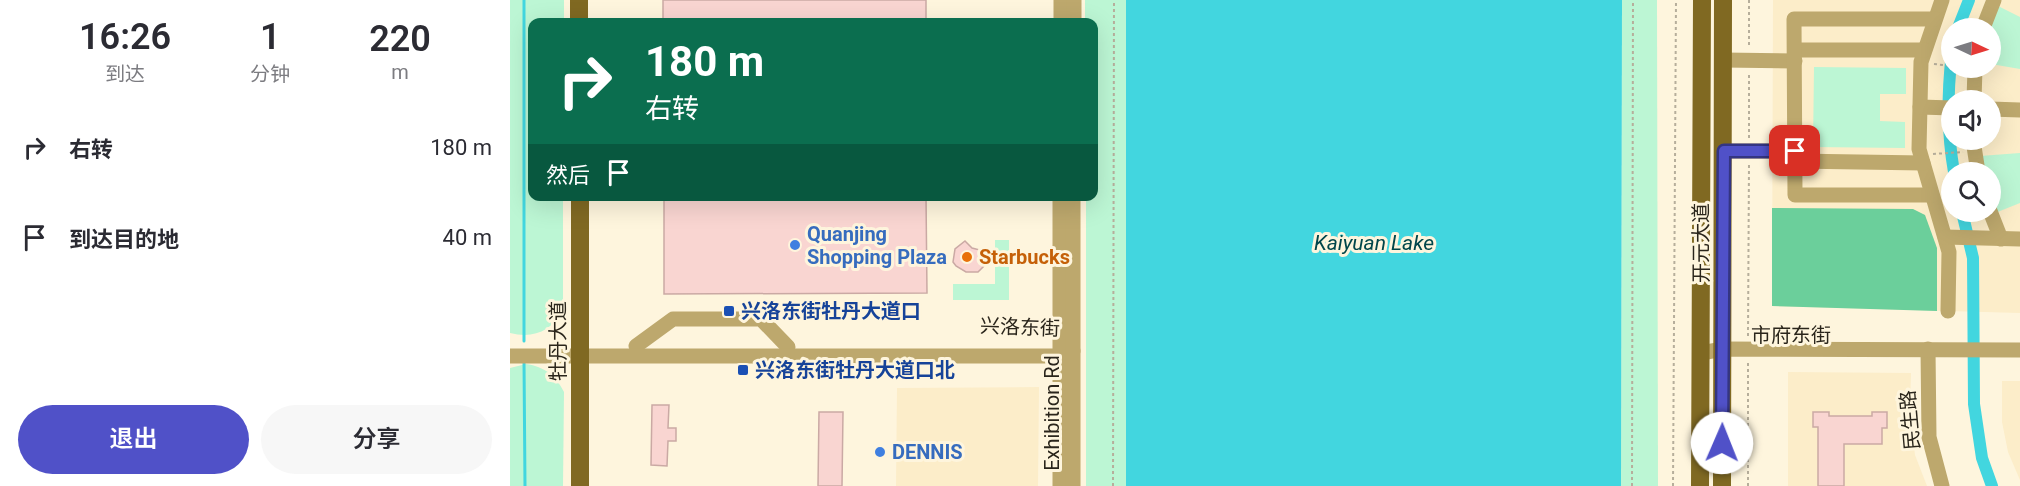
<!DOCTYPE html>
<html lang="zh">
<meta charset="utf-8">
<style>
body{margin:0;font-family:Roboto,"Noto Sans SC",sans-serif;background:#f7f7f7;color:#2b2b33;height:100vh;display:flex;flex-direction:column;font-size:22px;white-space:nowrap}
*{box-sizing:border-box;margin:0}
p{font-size:20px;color:#7c7c81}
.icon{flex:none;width:33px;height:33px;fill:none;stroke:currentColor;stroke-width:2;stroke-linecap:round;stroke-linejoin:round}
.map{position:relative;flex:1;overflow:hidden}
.side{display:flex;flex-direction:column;background:#fff;width:510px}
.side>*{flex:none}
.hud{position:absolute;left:18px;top:18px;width:570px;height:183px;border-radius:12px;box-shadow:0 6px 24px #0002;background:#0b6e4f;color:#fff;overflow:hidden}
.needle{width:39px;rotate:94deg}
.fabs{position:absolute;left:1431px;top:18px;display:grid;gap:12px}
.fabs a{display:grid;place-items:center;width:60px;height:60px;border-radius:50%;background:#fff;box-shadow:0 6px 24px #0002;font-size:30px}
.pin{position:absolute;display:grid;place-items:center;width:51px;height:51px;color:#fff;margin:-26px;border-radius:12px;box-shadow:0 3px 9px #0006}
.me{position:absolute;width:66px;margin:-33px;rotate:1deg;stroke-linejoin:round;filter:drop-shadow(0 0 4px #0008)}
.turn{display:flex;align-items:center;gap:21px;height:126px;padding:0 18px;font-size:27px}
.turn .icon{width:78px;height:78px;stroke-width:2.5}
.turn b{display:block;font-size:42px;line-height:51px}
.then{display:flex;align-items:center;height:57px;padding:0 18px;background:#0003;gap:12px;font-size:22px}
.eta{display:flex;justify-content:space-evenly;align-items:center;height:102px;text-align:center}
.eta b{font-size:36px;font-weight:600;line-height:42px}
.button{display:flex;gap:12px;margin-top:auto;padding:12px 18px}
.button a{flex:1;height:69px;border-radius:36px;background:#5051c8;color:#fff;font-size:24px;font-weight:600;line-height:69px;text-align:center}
.button a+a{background:#f7f7f7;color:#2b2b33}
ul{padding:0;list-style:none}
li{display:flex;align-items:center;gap:18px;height:90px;padding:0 18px}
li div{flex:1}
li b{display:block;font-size:22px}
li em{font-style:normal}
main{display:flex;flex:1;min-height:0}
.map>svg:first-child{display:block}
.built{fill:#fcedc9;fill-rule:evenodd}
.green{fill:#bcf6d4}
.forest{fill:#6bcf9b}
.water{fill:#42d6df}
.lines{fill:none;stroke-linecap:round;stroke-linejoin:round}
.stream{stroke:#42d6df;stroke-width:3}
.canal{stroke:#42d6df;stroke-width:12}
.building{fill:#f9d5d1;stroke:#caa9a4;stroke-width:1.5}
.path{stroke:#b6ae9b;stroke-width:2;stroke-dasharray:3 3;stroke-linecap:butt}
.minor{stroke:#bda86d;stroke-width:15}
.major{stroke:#806922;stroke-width:18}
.route-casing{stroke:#343582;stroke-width:15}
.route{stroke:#5051c8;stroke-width:10}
.shop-dot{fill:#3f7fe0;stroke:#fef5dd;stroke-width:2}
.food-dot{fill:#e8710a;stroke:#fef5dd;stroke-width:2}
.transit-dot{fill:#1a4fb4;stroke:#fef5dd;stroke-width:2}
.labels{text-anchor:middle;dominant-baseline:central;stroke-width:6;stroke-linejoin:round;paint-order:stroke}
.shop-label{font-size:20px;font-weight:bold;fill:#366cbe;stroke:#fef5dd;text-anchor:start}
.street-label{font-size:20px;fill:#2a251b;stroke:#fef5dd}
.food-label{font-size:20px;font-weight:bold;fill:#c56008;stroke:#fef5dd;text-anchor:start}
.transit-label{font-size:20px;font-weight:bold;fill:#164399;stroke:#fef5dd;text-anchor:start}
.water-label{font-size:21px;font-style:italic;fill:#01464a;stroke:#fef5dd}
</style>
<main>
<section class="side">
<div class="eta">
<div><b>16:26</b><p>到达</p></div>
<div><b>1</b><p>分钟</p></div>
<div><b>220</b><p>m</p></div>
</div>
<ul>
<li><svg class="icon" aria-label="right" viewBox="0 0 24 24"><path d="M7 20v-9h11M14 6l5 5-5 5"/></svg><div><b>右转</b></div><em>180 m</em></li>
<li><svg class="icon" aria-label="arrive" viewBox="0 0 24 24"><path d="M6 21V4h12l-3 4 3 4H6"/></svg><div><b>到达目的地</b></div><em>40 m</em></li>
</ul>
<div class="button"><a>退出</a><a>分享</a></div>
</section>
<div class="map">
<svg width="1510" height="486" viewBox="0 0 1510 486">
<rect width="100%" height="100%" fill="#fef5dd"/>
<g class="built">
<path d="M1263,0h247v313l-248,-7zM1442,28h38v40h-38zM1442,100h38v40h-38zM1442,172h38v40h-38z"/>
<path d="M1278,372l123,1 -1,38 5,44 12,31h-139z"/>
<path d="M1492,381h18v99l-12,-28 -6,-30z"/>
<path d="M529,387l-1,99h-142l1,-98z"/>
</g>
<g class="green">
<path d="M0,0h54v22h-32v174l31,1v113c-12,21 -29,29 -53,23z"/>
<path d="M575,0h41v486h-40v-289l8,-1v-174h-9z"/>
<path d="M1112,0h35l1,486h-37z"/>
<path d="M1488,6l22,11v52l-29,-5 -1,-36z"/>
<path d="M1304,67l92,1v26h-26v27l25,1v26l-92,-1z"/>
<path d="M1510,153v50l-25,10 -4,-14 -1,-27h-7l-3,-16z"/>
<path d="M485,240h14v60h-56v-16h42z"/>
<path d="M16,364c19,3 29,11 38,28l-1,94h-53v-118z"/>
</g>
<path class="forest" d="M1262,208l141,1 12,6 12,33v63l-165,-5z"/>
<path class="water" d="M616,0h496l-1,486h-495z"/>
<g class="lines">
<g class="stream">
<path d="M14,0v341"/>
<path d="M14,361l1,125"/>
</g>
<g class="canal">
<path d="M1448,28l11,-28"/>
<path d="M1442,53c-5,41 -5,79 2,119"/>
<path d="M1452,212l11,46 1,146 8,54 10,28"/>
</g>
</g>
<g class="building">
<rect x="153" y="0" width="263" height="22"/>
<path d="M154,196h262l1,97 -263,1z"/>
<path d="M455,241l7,7 8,2 1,6 7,6 -10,10h-12l-10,-6 -3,-4 2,-13z"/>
<path d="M142,405h17l-1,23h8v13h-8l-1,25 -16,-1z"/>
<path d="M309,412h24l-1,74h-24z"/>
<path d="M1303,412h16v4h43v-4h15v16h-5v16h-38v42h-26v-59h-5z"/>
</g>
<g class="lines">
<g class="path">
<path d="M1239,0v48"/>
<path d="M1424,64l18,2"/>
<path d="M1239,138v-66"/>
<path d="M1423,154l30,-2"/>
<path d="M1238,336l1,-174"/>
<path d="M603,486l1,-486"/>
<path d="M1122,486l1,-486"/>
<path d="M1163,486l3,-486"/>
<path d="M1238,486v-123"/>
</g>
<g class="minor">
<path d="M1432,0l-21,62 -2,87 30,103 -1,59"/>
<path d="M551,22v-22"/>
<path d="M564,22v-22"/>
<path d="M1473,28l11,-28"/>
<path d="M1285,50h129"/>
<path d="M1213,60l72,1"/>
<path d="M1464,100l1,-32"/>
<path d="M1410,107l32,1"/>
<path d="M1480,109l30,1"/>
<path d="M1463,140l5,32"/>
<path d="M1214,151h71"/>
<path d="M1285,161l128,2"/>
<path d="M1422,195h-137l-1,-176h141"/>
<path d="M1480,211l11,28"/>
<path d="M1435,237l75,2"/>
<path d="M126,346l37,-27h88l27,28"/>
<path d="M1418,349l1,88 13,49"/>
<path d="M1191,353l22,-4 297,1"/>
<path d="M0,356h550l13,-5"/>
<path d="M550,486v-290"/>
<path d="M563,486v-290"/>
</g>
<g class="major">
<path d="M69,0v22"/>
<path d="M70,196v290"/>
<path d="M1190,486l2,-486"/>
<path d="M1212,486l1,-486"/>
</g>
</g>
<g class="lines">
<defs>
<path id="route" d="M1212,443l2,-292h71"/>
</defs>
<use href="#route" class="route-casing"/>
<use href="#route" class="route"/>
</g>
<g class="shop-dot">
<circle cx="285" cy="245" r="6"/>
<circle cx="370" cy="452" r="6"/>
</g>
<circle class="food-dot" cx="457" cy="257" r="6"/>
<g class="transit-dot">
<rect x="213" y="305" width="12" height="12" rx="3"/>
<rect x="227" y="364" width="12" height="12" rx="3"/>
</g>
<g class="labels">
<g class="shop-label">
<text x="297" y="234">Quanjing<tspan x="297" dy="23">Shopping Plaza</tspan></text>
<text x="382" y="452">DENNIS</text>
</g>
<g class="street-label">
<text transform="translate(1191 243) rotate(-90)">开元大道</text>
<text transform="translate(510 327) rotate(2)">兴洛东街</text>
<text x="1281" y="335">市府东街</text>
<text transform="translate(48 341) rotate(-90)">牡丹大道</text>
<text transform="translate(542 413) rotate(-90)">Exhibition Rd</text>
<text transform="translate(1400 420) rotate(-95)">民生路</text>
</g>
<g class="food-label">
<text x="469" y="257">Starbucks</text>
</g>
<g class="transit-label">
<text x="231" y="311">兴洛东街牡丹大道口</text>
<text x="245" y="370">兴洛东街牡丹大道口北</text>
</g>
<g class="water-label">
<text x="864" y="243">Kaiyuan Lake</text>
</g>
</g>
</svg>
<div class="fabs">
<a><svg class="needle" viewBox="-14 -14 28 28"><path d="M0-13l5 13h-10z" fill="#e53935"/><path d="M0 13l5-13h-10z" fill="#7c7c81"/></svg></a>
<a><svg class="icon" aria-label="sound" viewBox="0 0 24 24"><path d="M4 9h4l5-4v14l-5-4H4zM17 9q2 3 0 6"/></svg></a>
<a><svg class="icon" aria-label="search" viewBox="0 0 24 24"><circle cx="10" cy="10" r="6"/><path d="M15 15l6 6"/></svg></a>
</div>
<div class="pin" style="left:1285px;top:151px;background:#d93025"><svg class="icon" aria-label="arrive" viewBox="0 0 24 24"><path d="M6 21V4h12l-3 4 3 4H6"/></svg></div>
<svg class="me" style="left:1212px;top:443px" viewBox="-20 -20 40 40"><circle r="19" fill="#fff"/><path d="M0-13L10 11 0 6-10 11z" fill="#5051c8"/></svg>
<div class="hud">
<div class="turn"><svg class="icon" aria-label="right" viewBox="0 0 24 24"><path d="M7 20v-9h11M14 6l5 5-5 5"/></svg><div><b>180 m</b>右转</div></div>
<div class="then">然后<svg class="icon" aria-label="arrive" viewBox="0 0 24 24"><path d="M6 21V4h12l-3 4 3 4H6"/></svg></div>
</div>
</div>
</main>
